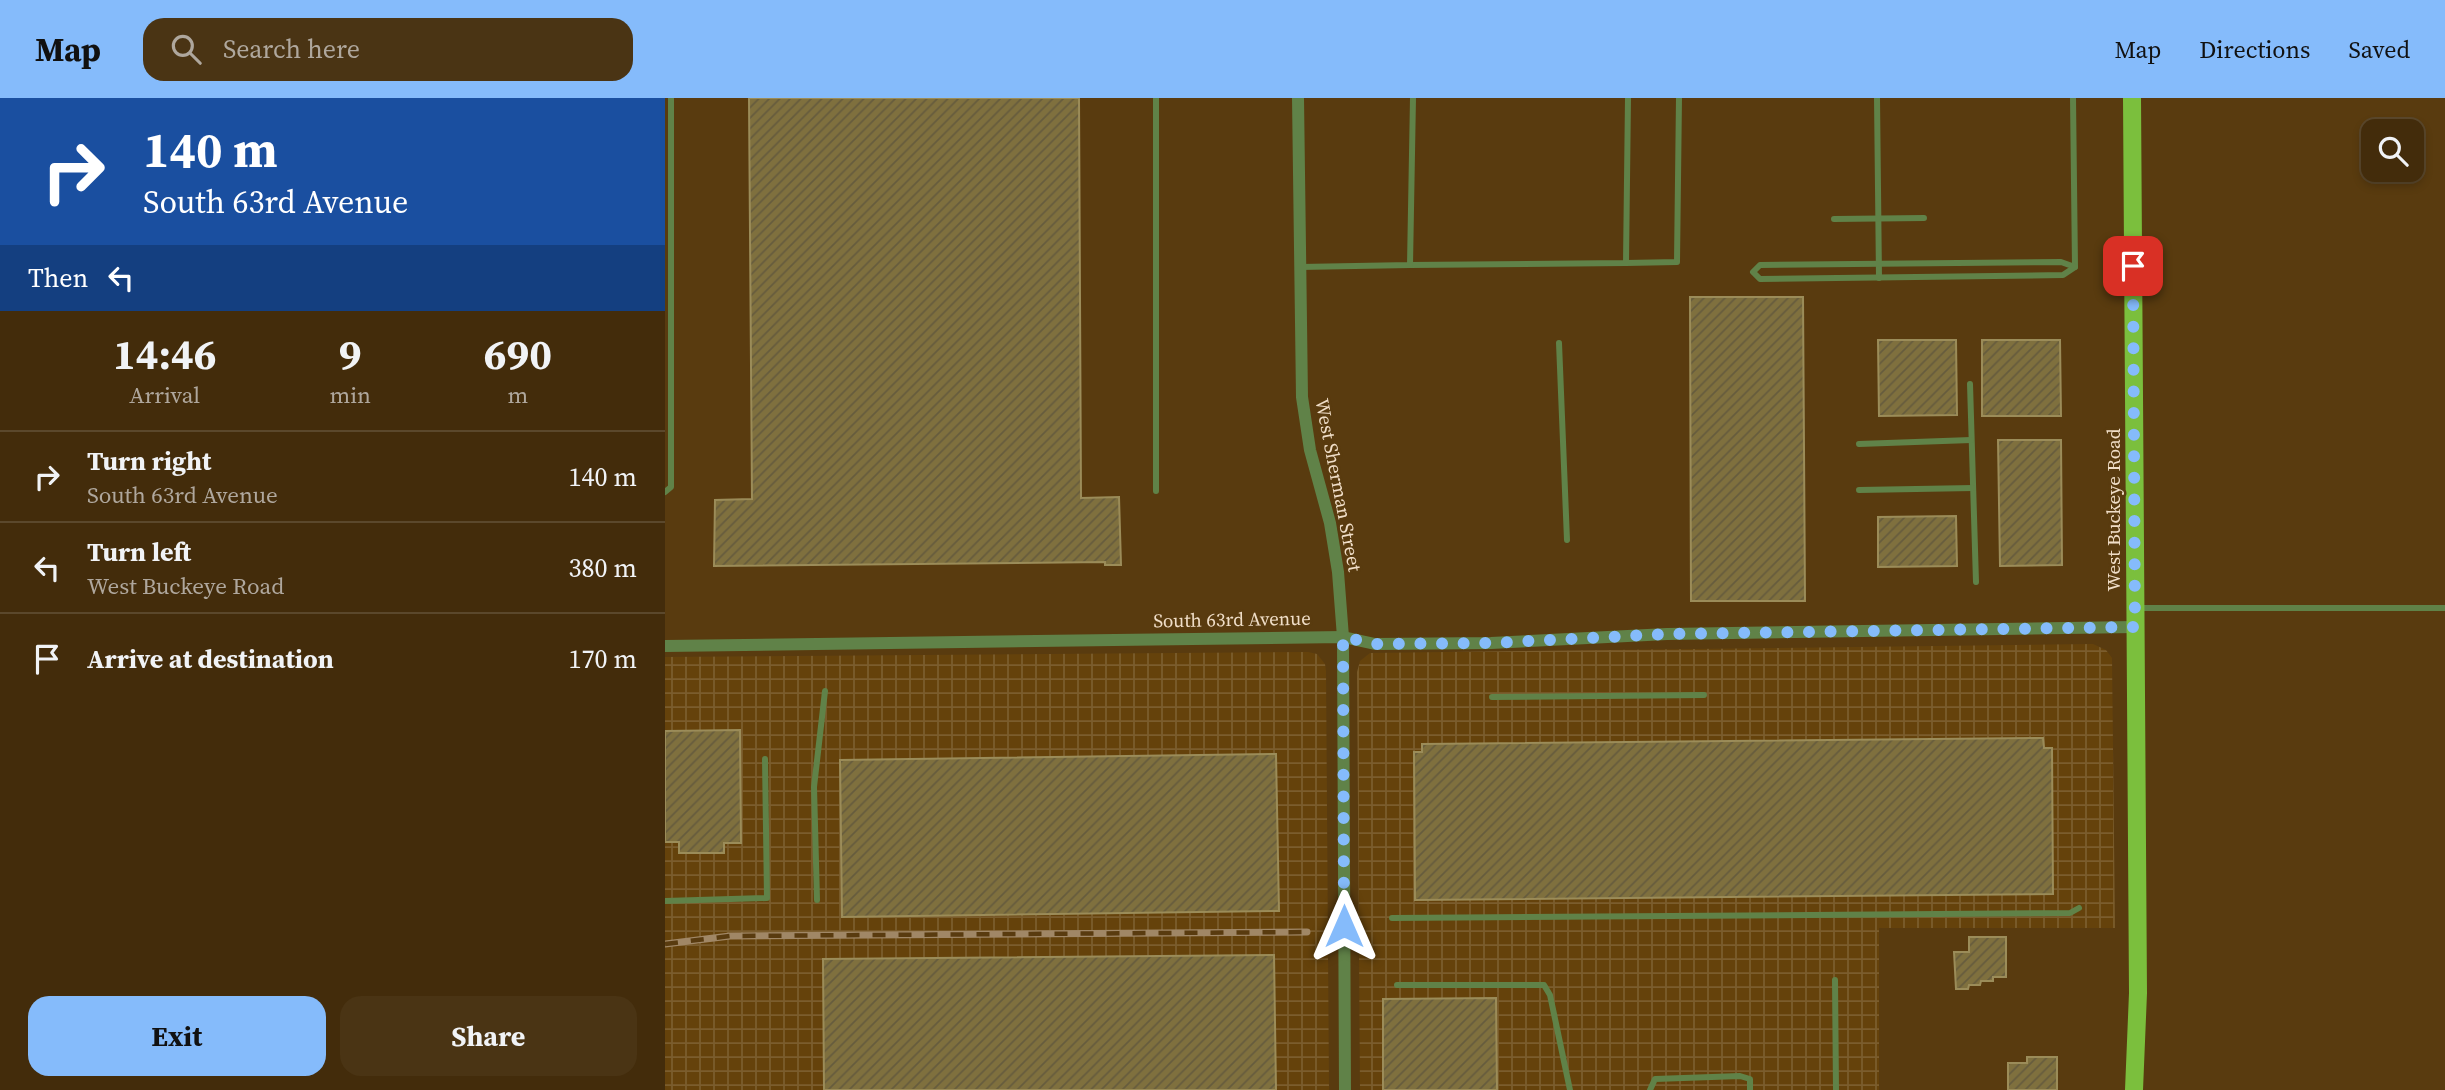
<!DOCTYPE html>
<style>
body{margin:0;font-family:"Source Serif 4",serif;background:#4a3414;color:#f1f3f6;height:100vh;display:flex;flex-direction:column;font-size:26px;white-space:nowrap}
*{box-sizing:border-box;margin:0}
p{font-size:23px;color:#afa79d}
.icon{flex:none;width:38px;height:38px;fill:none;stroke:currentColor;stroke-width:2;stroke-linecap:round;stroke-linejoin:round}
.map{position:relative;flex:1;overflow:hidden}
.side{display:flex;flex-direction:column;background:#432c0b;width:665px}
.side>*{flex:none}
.banner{background:#1a4fa0;color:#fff;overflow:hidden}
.buttons{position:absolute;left:1696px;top:21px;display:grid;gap:14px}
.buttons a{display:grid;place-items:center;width:63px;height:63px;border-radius:14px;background:#432c0b;box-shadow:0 4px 10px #0003,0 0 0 2px #5b482c;font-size:35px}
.pin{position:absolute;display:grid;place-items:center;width:60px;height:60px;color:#fff;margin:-30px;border-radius:14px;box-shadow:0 4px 10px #0006}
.me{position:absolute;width:77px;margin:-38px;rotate:0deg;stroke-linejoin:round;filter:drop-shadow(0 0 5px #0008)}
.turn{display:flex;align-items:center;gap:24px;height:147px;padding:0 28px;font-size:32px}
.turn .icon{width:91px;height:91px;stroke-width:2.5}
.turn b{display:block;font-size:49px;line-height:60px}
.then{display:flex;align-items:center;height:66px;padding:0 28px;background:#0003;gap:14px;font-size:26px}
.eta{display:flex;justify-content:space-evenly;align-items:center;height:119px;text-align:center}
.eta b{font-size:42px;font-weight:700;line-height:49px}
.action{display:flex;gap:14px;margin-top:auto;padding:14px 28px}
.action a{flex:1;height:80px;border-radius:21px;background:#85bbfb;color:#111;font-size:28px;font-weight:700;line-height:80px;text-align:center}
.action a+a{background:#4a3414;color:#f1f3f6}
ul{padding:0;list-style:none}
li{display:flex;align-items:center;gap:21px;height:91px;padding:0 28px;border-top:2px solid #5b482c}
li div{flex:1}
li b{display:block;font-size:26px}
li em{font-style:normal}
header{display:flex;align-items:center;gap:42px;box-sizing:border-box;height:98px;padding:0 35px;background:#85bbfb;color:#111}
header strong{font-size:33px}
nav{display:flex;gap:38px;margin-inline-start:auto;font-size:24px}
.search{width:490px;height:63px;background:#4a3414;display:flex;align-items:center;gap:18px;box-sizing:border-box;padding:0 24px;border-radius:21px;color:#afa79d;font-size:26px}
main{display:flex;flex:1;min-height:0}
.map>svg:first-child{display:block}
.industrial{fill:url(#industrial-grid)}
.building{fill:url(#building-hatch);stroke:#9b8c59;stroke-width:2}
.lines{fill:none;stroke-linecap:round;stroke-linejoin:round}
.lane{stroke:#608248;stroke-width:6}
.street{stroke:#608248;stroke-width:12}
.primary{stroke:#7bbf3d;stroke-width:18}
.rail-casing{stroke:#a08766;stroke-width:7}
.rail{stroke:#593b0f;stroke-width:4.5;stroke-dasharray:13;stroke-linecap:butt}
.route{stroke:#85bbfb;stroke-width:12;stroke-dasharray:0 21.6}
.labels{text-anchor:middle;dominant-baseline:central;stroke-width:5;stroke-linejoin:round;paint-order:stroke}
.street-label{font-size:19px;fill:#f0dec8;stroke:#593b0f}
</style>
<header>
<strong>Map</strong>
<div class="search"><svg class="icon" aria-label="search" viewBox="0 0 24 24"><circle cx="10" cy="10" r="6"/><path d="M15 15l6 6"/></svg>Search here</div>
<nav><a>Map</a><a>Directions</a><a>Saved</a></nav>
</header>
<main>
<section class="side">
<div class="banner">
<div class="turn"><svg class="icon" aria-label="right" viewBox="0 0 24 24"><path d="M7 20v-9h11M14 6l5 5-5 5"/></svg><div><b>140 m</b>South 63rd Avenue</div></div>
<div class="then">Then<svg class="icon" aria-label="left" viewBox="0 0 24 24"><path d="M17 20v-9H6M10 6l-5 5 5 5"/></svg></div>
</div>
<div class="eta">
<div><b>14:46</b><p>Arrival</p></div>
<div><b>9</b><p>min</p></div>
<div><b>690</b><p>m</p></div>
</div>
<ul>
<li><svg class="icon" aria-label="right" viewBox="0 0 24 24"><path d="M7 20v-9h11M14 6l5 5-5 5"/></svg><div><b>Turn right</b><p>South 63rd Avenue</p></div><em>140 m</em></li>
<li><svg class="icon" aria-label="left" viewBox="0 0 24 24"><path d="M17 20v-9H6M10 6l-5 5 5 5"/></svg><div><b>Turn left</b><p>West Buckeye Road</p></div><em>380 m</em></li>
<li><svg class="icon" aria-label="arrive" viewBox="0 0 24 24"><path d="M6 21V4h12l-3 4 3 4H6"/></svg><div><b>Arrive at destination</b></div><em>170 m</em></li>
</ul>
<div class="action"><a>Exit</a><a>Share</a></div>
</section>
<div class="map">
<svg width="1780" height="992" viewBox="0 0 1780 992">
<defs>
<pattern id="industrial-grid" width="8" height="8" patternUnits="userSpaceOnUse" patternTransform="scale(1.75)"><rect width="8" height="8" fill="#65420b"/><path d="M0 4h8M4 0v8" fill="none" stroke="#7b5d2d"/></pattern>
<pattern id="building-hatch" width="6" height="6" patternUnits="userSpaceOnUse" patternTransform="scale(1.75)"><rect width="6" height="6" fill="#7f703e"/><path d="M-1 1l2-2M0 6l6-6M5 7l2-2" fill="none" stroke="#665c3d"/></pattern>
</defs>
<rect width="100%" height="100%" fill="#593b0f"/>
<g class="industrial">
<path d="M1428,546l13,6 6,8 3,270h-236v162h-519l-3,-418 3,-11 10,-8z"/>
<path d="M643,554l9,2 8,10 1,7 3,419h-664v-433z"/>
</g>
<g class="building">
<path d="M84,0h330l2,400 38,-1 2,68h-16v-3l-391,4 1,-66 37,-1z"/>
<path d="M1025,199h113l2,304h-114z"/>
<path d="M1213,242h78l1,75 -78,1z"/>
<path d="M1317,242h78l1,76h-79z"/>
<path d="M1333,342h63l1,125 -62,1z"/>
<path d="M1291,418l1,50 -79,1v-50z"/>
<path d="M75,632l1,113h-17v10h-45v-11h-14v-111z"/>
<path d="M1378,640l1,10h8l1,146 -638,6 -1,-148h8v-8z"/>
<path d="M611,656l3,157 -437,6 -2,-157z"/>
<path d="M1304,839h37v40h-13v4h-12l-1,4h-11l-1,4h-12l-2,-37h15z"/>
<path d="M609,857l2,135h-452l-1,-131z"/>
<path d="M831,900l1,92h-114v-91z"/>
<path d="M1362,959h30v33h-49v-27h19z"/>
</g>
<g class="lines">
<g class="lane">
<path d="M491,0v393"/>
<path d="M1212,0l2,180"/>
<path d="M1408,0l2,169"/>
<path d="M1169,121l90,-1"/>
<path d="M1396,164l14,5 -12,8 -303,4 -7,-7 7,-7z"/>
<path d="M961,165l51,-1 2,-164"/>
<path d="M745,167l216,-2 2,-165"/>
<path d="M635,169l110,-2 3,-167"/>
<path d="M894,245l8,197"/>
<path d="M1305,286l6,198"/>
<path d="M1194,346l112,-4"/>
<path d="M1194,392l114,-2"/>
<path d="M0,394l6,-5v-389"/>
<path d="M1474,510h306"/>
<path d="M827,599l212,-2"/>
<path d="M152,802l-3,-113 11,-96"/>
<path d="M0,803l102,-3 -2,-139"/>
<path d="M727,820l678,-5 9,-5"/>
<path d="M1170,882l1,110"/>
<path d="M732,887h147l6,10 20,95"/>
<path d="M985,992l5,-11 85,-3 10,3v11"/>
</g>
<g class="street">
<path d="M633,0l4,299 8,53 20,73 8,49 5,65 2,453"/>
<path d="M0,548l678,-9 32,7 116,-1 176,-9 468,-7"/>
</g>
<path class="primary" d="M1467,0l6,895 -4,97"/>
<defs>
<path id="rail" d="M0,846l65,-8 577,-4"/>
</defs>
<use href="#rail" class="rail-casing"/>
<use href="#rail" class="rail"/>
</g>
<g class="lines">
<path class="route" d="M679,828l-1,-289 32,7 116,-1 176,-9 468,-7 -2,-361"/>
</g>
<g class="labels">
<g class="street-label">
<text transform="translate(674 387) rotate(79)">West Sherman Street</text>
<text transform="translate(1448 412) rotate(-90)">West Buckeye Road</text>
<text transform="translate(567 521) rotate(-1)">South 63rd Avenue</text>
</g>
</g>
</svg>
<div class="buttons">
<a><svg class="icon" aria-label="search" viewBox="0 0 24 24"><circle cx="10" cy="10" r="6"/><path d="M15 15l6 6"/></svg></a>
</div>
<div class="pin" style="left:1468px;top:168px;background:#d93025"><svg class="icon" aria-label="arrive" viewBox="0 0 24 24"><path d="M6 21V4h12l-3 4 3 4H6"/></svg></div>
<svg class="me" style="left:679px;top:828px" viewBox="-20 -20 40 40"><path d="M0-17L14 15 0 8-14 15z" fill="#85bbfb" stroke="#fff" stroke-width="4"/></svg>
</div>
</main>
